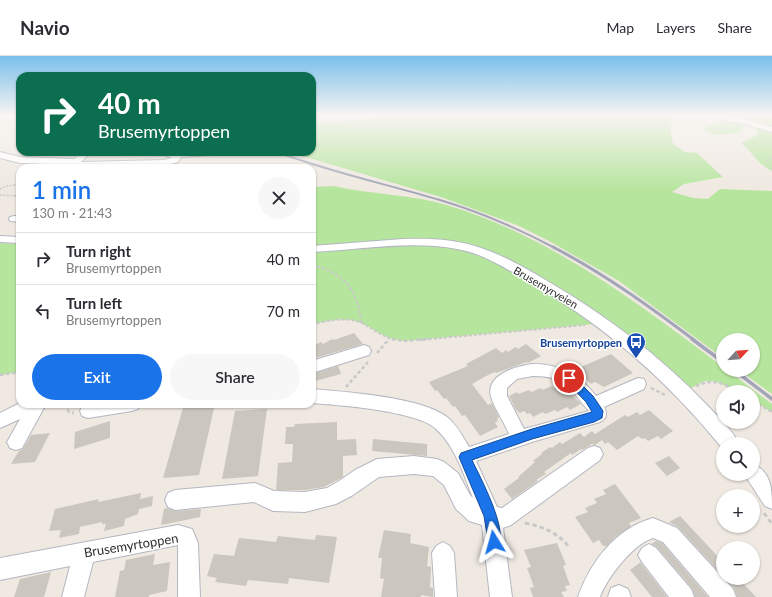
<!DOCTYPE html>
<meta charset="utf-8">
<style>
body{margin:0;font-family:Lato,sans-serif;background:#f7f7f7;color:#2b2b33;height:100vh;display:flex;flex-direction:column;font-size:15px;white-space:nowrap}
*{box-sizing:border-box;margin:0}
p{font-size:13px;color:#7c7c81}
.icon{flex:none;width:22px;height:22px;fill:none;stroke:currentColor;stroke-width:2;stroke-linecap:round;stroke-linejoin:round}
.map{position:relative;flex:1;overflow:hidden}
.panel{position:absolute;left:16px;top:108px;width:300px;height:244px;display:flex;flex-direction:column;background:#fff;border-radius:12px;box-shadow:0 1px 3px #0004}
.panel>*{flex:none}
.banner{position:absolute;left:16px;top:16px;width:300px;height:84px;border-radius:12px;box-shadow:0 1px 3px #0004;background:#0b6e4f;color:#fff;overflow:hidden}
.needle{width:26px;rotate:64deg}
.controls{position:absolute;left:716px;top:277px;display:grid;gap:8px}
.controls a{display:grid;place-items:center;width:44px;height:44px;border-radius:50%;background:#fff;box-shadow:0 1px 3px #0004;font-size:20px}
.pin{position:absolute;display:grid;place-items:center;width:34px;height:34px;color:#fff;margin:-17px;border:2px solid #fff;border-radius:50%;box-shadow:0 1px 4px #0007}
.me{position:absolute;width:44px;margin:-22px;rotate:352deg;stroke-linejoin:round;filter:drop-shadow(0 0 3px #0008)}
.turn{display:flex;align-items:center;gap:14px;height:84px;padding:0 16px;font-size:18px}
.turn .icon{width:52px;height:52px;stroke-width:2.5}
.turn b{display:block;font-size:28px;line-height:34px}
.round{display:grid;place-items:center;flex:none;width:42px;height:42px;border-radius:21px;background:#f7f7f7}
.head{display:flex;align-items:center;justify-content:space-between;height:68px;padding:0 16px}
h1{font-size:24px;font-weight:600;line-height:30px;color:#1a73e8}
.button{display:flex;gap:8px;margin-top:auto;padding:8px 16px}
.button a{flex:1;height:46px;border-radius:24px;background:#1a73e8;color:#fff;font-size:16px;font-weight:600;line-height:46px;text-align:center}
.button a+a{background:#f7f7f7;color:#2b2b33}
ul{padding:0;list-style:none}
li{display:flex;align-items:center;gap:12px;height:52px;padding:0 16px;border-top:1px solid #e1e1e2}
li div{flex:1}
li b{display:block;font-size:15px}
li em{font-style:normal}
header{display:flex;align-items:center;gap:24px;box-sizing:border-box;height:56px;padding:0 20px;background:#fff;border-bottom:1px solid #e1e1e2}
header strong{font-size:19px}
nav{display:flex;gap:22px;margin-inline-start:auto;font-size:14px}
.map>svg:first-child{display:block}
.green{fill:#b6e59e}
.building{fill:#cbc7bf}
.lines{fill:none;stroke-linecap:round;stroke-linejoin:round}
.minor-casing{stroke:#b4b7c1;stroke-width:2}
.path-far4{stroke:#c9c9c9;stroke-width:1;stroke-dasharray:2 1;stroke-linecap:butt}
.path-far3{stroke:#c9c9c9;stroke-width:1.5;stroke-dasharray:2 1.5;stroke-linecap:butt}
.path-far2{stroke:#c9c9c9;stroke-width:2;stroke-dasharray:3 2;stroke-linecap:butt}
.path-far1{stroke:#c9c9c9;stroke-width:2.5;stroke-dasharray:3.5 2.5;stroke-linecap:butt}
.path{stroke:#c9c9c9;stroke-width:3;stroke-dasharray:4.5 3;stroke-linecap:butt}
.minor{fill:#fff;fill-rule:evenodd}
.rail-far2{stroke:#a3a6b8;stroke-width:2}
.rail-far1{stroke:#a3a6b8;stroke-width:3}
.rail{stroke:#a3a6b8;stroke-width:3.5}
.route{fill:#1a73e8;stroke:#114b97}
.labels{text-anchor:middle;dominant-baseline:central;stroke-width:3;stroke-linejoin:round;paint-order:stroke}
.street-label{font-size:11px;fill:#2e2e2e;stroke:#fff}
.transit-label{font-size:11px;font-weight:bold;fill:#164399;stroke:#fff;text-anchor:end}
.near-street-label{font-size:13px;fill:#2e2e2e;stroke:#fff}
</style>
<header>
<strong>Navio</strong>
<nav><a>Map</a><a>Layers</a><a>Share</a></nav>
</header>
<div class="map">
<svg width="772" height="541" viewBox="0 0 772 541">
<rect width="100%" height="100%" fill="#efe9e1"/>
<g class="green">
<path d="M382,60h291l-3,12 3,16 12,8 12,1 26,24 -39,7 -12,8 21,6 15,1 12,-10 52,2v203l-33,-24h14v-30h-30v18l-104,-77 -70,-40 -32,-16 -76,-28 -152,-45h23v-30l36,-1z"/>
<path d="M697,60h75v55c-13,-6 -20,-19 -31,-28l16,-8v-5l-8,-4h-7v2l-4,5 -22,2 -11,-4 1,-5 13,-3 -5,-4z"/>
<path d="M334,130c38,9 78,8 116,20 103,32 188,97 273,161v3h4l45,34v8l-19,-11v-9h-14l-24,-11h-11l-20,11 -89,-68 -191,17c-19,-2 -26,-10 -43,-18 -14,-7 -34,-2 -49,1v-137z"/>
<path d="M0,187l20,1v128l-20,3z"/>
</g>
<g class="building">
<path d="M354,277l9,11 -51,15v-13l9,-4 2,2 9,-5 2,1z"/>
<path d="M526,288l15,12 -13,7 -1,-1 -31,11 -1,-1 -5,2 -18,10 16,21 4,-2 7,14 -2,2 1,2 -3,2 3,4 -18,9 -15,-21 -3,1 -7,-10 -2,1 -7,-9 -2,1 -7,-9 -2,1 -6,-9 39,-16 -2,-2 30,-16 6,5 4,-3 2,2 8,-5 2,2z"/>
<path d="M611,298l22,19 -29,14 -9,-5 -4,2 -15,-15z"/>
<path d="M338,310l3,8 -29,8v-8z"/>
<path d="M562,328l19,20 -11,6 -3,-3 -10,5 -2,-2 -10,4 -2,-2 -10,5 -3,-4 -3,1 -3,-3 -4,2 -4,-3 -7,-14 8,-4 1,2 11,-4 2,2 10,-4 1,2 10,-4 2,2z"/>
<path d="M184,348h31l-16,71 -36,3z"/>
<path d="M267,353l-9,67 -36,3 13,-68z"/>
<path d="M649,354l24,21 -12,8 -3,-3 -10,5 -3,-3 -3,1 -4,-3 -21,14 -9,-8 -3,2 -3,-4 -7,5 -3,-1 -10,6 -1,-1 -9,6 -1,-2 -27,19 2,2 -10,6 2,1 -26,18 -8,-10 15,-11 -1,-1 17,-15 -2,-1 9,-7 -1,-1 9,-6 2,1 8,-6 2,2 18,-11 4,4 8,-6 3,3 30,-19 3,2 9,-5 3,3z"/>
<path d="M110,365v17l-36,11 1,-17z"/>
<path d="M337,366v18l19,-1 1,16 -14,1v21l-19,10 -19,3h-29l2,-27 14,-1 1,-18h-8l1,-17h8l1,-3z"/>
<path d="M50,377l-15,29 -24,2 8,-13 4,-2 8,-14z"/>
<path d="M373,383l54,5v12l-55,-5z"/>
<path d="M669,400l11,12 -13,8 -12,-13z"/>
<path d="M615,428l26,34 -12,5 2,3 -16,11 -8,9h-4l-4,-6 -6,3 -18,-26 13,-5 -3,-4 12,-5 -3,-4 12,-5 -3,-4z"/>
<path d="M141,437l-1,6 13,-3 -1,10 -13,3 -1,5 -13,5 -1,7 -20,5 2,-7h-4v-2l-22,5 -1,7 -20,4 2,-8 -12,1 6,-22 44,-10 -1,3z"/>
<path d="M167,452l8,3 26,-2 -1,8 -39,8 3,-16z"/>
<path d="M680,460l43,46v14l-45,-49 -9,-5z"/>
<path d="M384,474l27,4 -1,9 19,4 -2,19 4,1 -1,20 3,1v9l-12,-2v2h-40l3,-18 -4,-1 2,-20h-4z"/>
<path d="M316,479l21,2 -8,46 -40,-5 -1,6 -40,-4 -2,6 -31,-4 2,-4 -10,-2 7,-22 20,2 5,-18 37,4 2,-6 37,4z"/>
<path d="M656,485l6,2 46,54h-13l-3,-9 -35,-41 -6,-3z"/>
<path d="M557,487l9,22 -3,1 7,19 -5,1 2,5 -6,1 3,5h-31l-3,-9 4,-1 -7,-19 4,-1 -7,-17z"/>
<path d="M155,498l-2,11 17,-3 -3,29 -18,4v2h-34l5,-26 4,-1 2,-10z"/>
<path d="M641,506v1l26,34h-15l-22,-27z"/>
<path d="M51,516l-7,25h-30l6,-18z"/>
<path d="M725,522h13l18,19h-19l-3,-9z"/>
</g>
<g class="lines">
<defs>
<g id="minor">
<path d="M703,60c22,-4 48,5 69,11v5l-27,-8 -38,-6z"/>
<path d="M0,96l20,5 54,2 8,-7h9l-10,10 83,-2 8,-2 -7,-3 4,-3h44l-4,3 -28,2 -3,5 -14,4 -83,2 -9,-3 -52,-2 -20,-5z"/>
<path d="M62,96h14l-4,3 -9,-1z"/>
<path d="M14,160h6v6l-10,-1 -1,-2 1,-2z"/>
<path d="M0,180l20,1v6l-20,-1z"/>
<path d="M403,183c27,-1 53,0 78,9 24,8 46,21 68,34 58,34 111,74 157,122 11,12 26,25 33,40h-16v5c-56,-69 -120,-125 -197,-169 -21,-12 -44,-27 -69,-31 -47,-9 -97,1 -145,3v-6z"/>
<path d="M364,289l5,2 2,4 -2,4 -57,18v-12z"/>
<path d="M533,308c27,0 46,10 63,32l42,-18 6,1 2,5 -2,5 -40,18c4,7 2,12 -4,15l-68,20 -56,19 21,46 5,1 86,-60 6,-2 6,2 3,6 -3,6 -89,65 -8,3 9,69h-22l-8,-72 -13,-4 -13,-12 -12,-24 -11,-9 -19,-2 -35,3 -26,18 -17,9 -31,8 -32,-1 -19,-9 -79,8 -7,-3 -3,-7 3,-7 7,-3 80,-7 19,8 31,1 22,-4 12,-7 16,-11 22,-11 37,-3 23,3 7,3 14,11 12,22 3,3c-9,-23 -18,-52 -37,-69 -18,-18 -97,-24 -124,-26v-14c34,3 109,8 135,28 10,8 16,20 22,30l40,-13c-5,-12 -14,-25 -18,-37 -6,-23 26,-31 42,-33zM533,320c34,0 36,13 56,35l-65,18 -17,-33v-8l10,-9z"/>
<path d="M20,347v1h26l-24,44 -6,2 -6,-2 -3,-6 13,-23 -20,9v-15z"/>
<path d="M88,348h52l-2,5 -6,2 -44,7 -6,-2 -2,-5 2,-5z"/>
<path d="M753,408c19,8 19,26 19,45l-7,-3 -21,-32h9z"/>
<path d="M653,462l24,10 56,61 3,8h-26l-47,-55 -10,-4c-20,6 -46,40 -53,59h-22c12,-35 38,-69 75,-79z"/>
<path d="M178,469l14,4 6,14 2,54h-22v-52l-85,17 -9,35h-22l8,-31 -70,14v-22z"/>
<path d="M443,486l7,4 4,7 3,44h-22l-3,-44 4,-7z"/>
<path d="M649,488l7,4 35,41 3,8h-25l-27,-35 -4,-7 4,-7z"/>
<path d="M619,529l9,4 3,8h-23l3,-9z"/>
</g>
</defs>
<use href="#minor" class="minor-casing"/>
<path class="path-far4" d="M772,102l-6,3 6,9"/>
<g class="path-far3">
<path d="M0,133l7,-3 13,-2"/>
<path d="M0,139l20,1"/>
</g>
<g class="path-far2">
<path d="M312,209c33,8 46,25 49,58"/>
<path d="M312,268c16,-3 34,-8 50,-1 11,6 21,14 34,17"/>
<path d="M419,284l166,-15"/>
</g>
<g class="path-far1">
<path d="M392,283l12,2 26,-2"/>
<path d="M377,297l12,-14"/>
<path d="M0,319l20,-3"/>
<path d="M696,330c16,-8 28,-3 43,6"/>
<path d="M346,331l22,-25"/>
<path d="M651,332l16,8"/>
<path d="M753,345l19,11"/>
<path d="M65,348l4,8 5,1"/>
<path d="M719,397l1,1"/>
</g>
<g class="path">
<path d="M719,397l4,5"/>
<path d="M735,418l4,5"/>
<path d="M764,457l8,11"/>
<path d="M525,467c18,4 32,9 44,24"/>
</g>
<use href="#minor" class="minor"/>
<path class="rail-far2" d="M277,96c53,20 109,32 163,48 40,12 79,29 115,48"/>
<path class="rail-far1" d="M553,191c50,26 96,59 141,93"/>
<g class="rail">
<path d="M692,283l31,23"/>
<path d="M734,314l38,29"/>
</g>
</g>
<linearGradient id="sky" x2="0" y2="1"><stop stop-color="#7abfeb"/><stop offset="0.44" stop-color="#f8f5f2"/><stop offset="1" stop-color="#f8f5f2" stop-opacity="0"/></linearGradient>
<rect width="772" height="135" fill="url(#sky)"/>
<path class="route" d="M569,318l4,2 20,20 10,15 -1,7 -8,4 -62,17 -60,21c9,19 35,67 27,87l-5,2 -5,-2 -5,-31 -25,-59 2,-4 71,-24 60,-17 -6,-10 -20,-21 -2,-3 2,-2z"/>
<defs>
<symbol id="bus-pin" viewBox="-11 -11 22 30"><path d="M0 17L-7.5 6A9.5 9.5 0 1 1 7.5 6Z" fill="#1a4fb4" stroke="#fff"/><path d="M-5-6H5V4H4V6H2V4H-2V6H-4V4H-5ZM-3.5-4V0h7V-4ZM-3.5 1.2v1.5H-2V1.2ZM2 1.2v1.5H3.5V1.2Z" fill="#fff"/></symbol>
</defs>
<g fill-rule="evenodd">
<use href="#bus-pin" x="625" y="275" width="22" height="30"/>
</g>
<g class="labels">
<g class="street-label">
<text transform="translate(546 231) rotate(30)">Brusemyrveien</text>
</g>
<g class="transit-label">
<text x="622" y="286">Brusemyrtoppen</text>
</g>
<g class="near-street-label">
<text transform="translate(131 489) rotate(-9)">Brusemyrtoppen</text>
</g>
</g>
</svg>
<div class="controls">
<a><svg class="needle" viewBox="-14 -14 28 28"><path d="M0-13l5 13h-10z" fill="#e53935"/><path d="M0 13l5-13h-10z" fill="#7c7c81"/></svg></a>
<a><svg class="icon" aria-label="sound" viewBox="0 0 24 24"><path d="M4 9h4l5-4v14l-5-4H4zM17 9q2 3 0 6"/></svg></a>
<a><svg class="icon" aria-label="search" viewBox="0 0 24 24"><circle cx="10" cy="10" r="6"/><path d="M15 15l6 6"/></svg></a>
<a>+</a>
<a>−</a>
</div>
<div class="pin" style="left:569px;top:322px;background:#d93025"><svg class="icon" aria-label="arrive" viewBox="0 0 24 24"><path d="M6 21V4h12l-3 4 3 4H6"/></svg></div>
<svg class="me" style="left:494px;top:486px" viewBox="-20 -20 40 40"><path d="M0-17L14 15 0 8-14 15z" fill="#1a73e8" stroke="#fff" stroke-width="4"/></svg>
<div class="banner">
<div class="turn"><svg class="icon" aria-label="right" viewBox="0 0 24 24"><path d="M7 20v-9h11M14 6l5 5-5 5"/></svg><div><b>40 m</b>Brusemyrtoppen</div></div>
</div>
<section class="panel">
<div class="head"><div><h1>1 min</h1><p>130 m · 21:43</p></div><a class="round"><svg class="icon" aria-label="close" viewBox="0 0 24 24"><path d="M6 6l12 12M18 6L6 18"/></svg></a></div>
<ul>
<li><svg class="icon" aria-label="right" viewBox="0 0 24 24"><path d="M7 20v-9h11M14 6l5 5-5 5"/></svg><div><b>Turn right</b><p>Brusemyrtoppen</p></div><em>40 m</em></li>
<li><svg class="icon" aria-label="left" viewBox="0 0 24 24"><path d="M17 20v-9H6M10 6l-5 5 5 5"/></svg><div><b>Turn left</b><p>Brusemyrtoppen</p></div><em>70 m</em></li>
</ul>
<div class="button"><a>Exit</a><a>Share</a></div>
</section>
</div>
